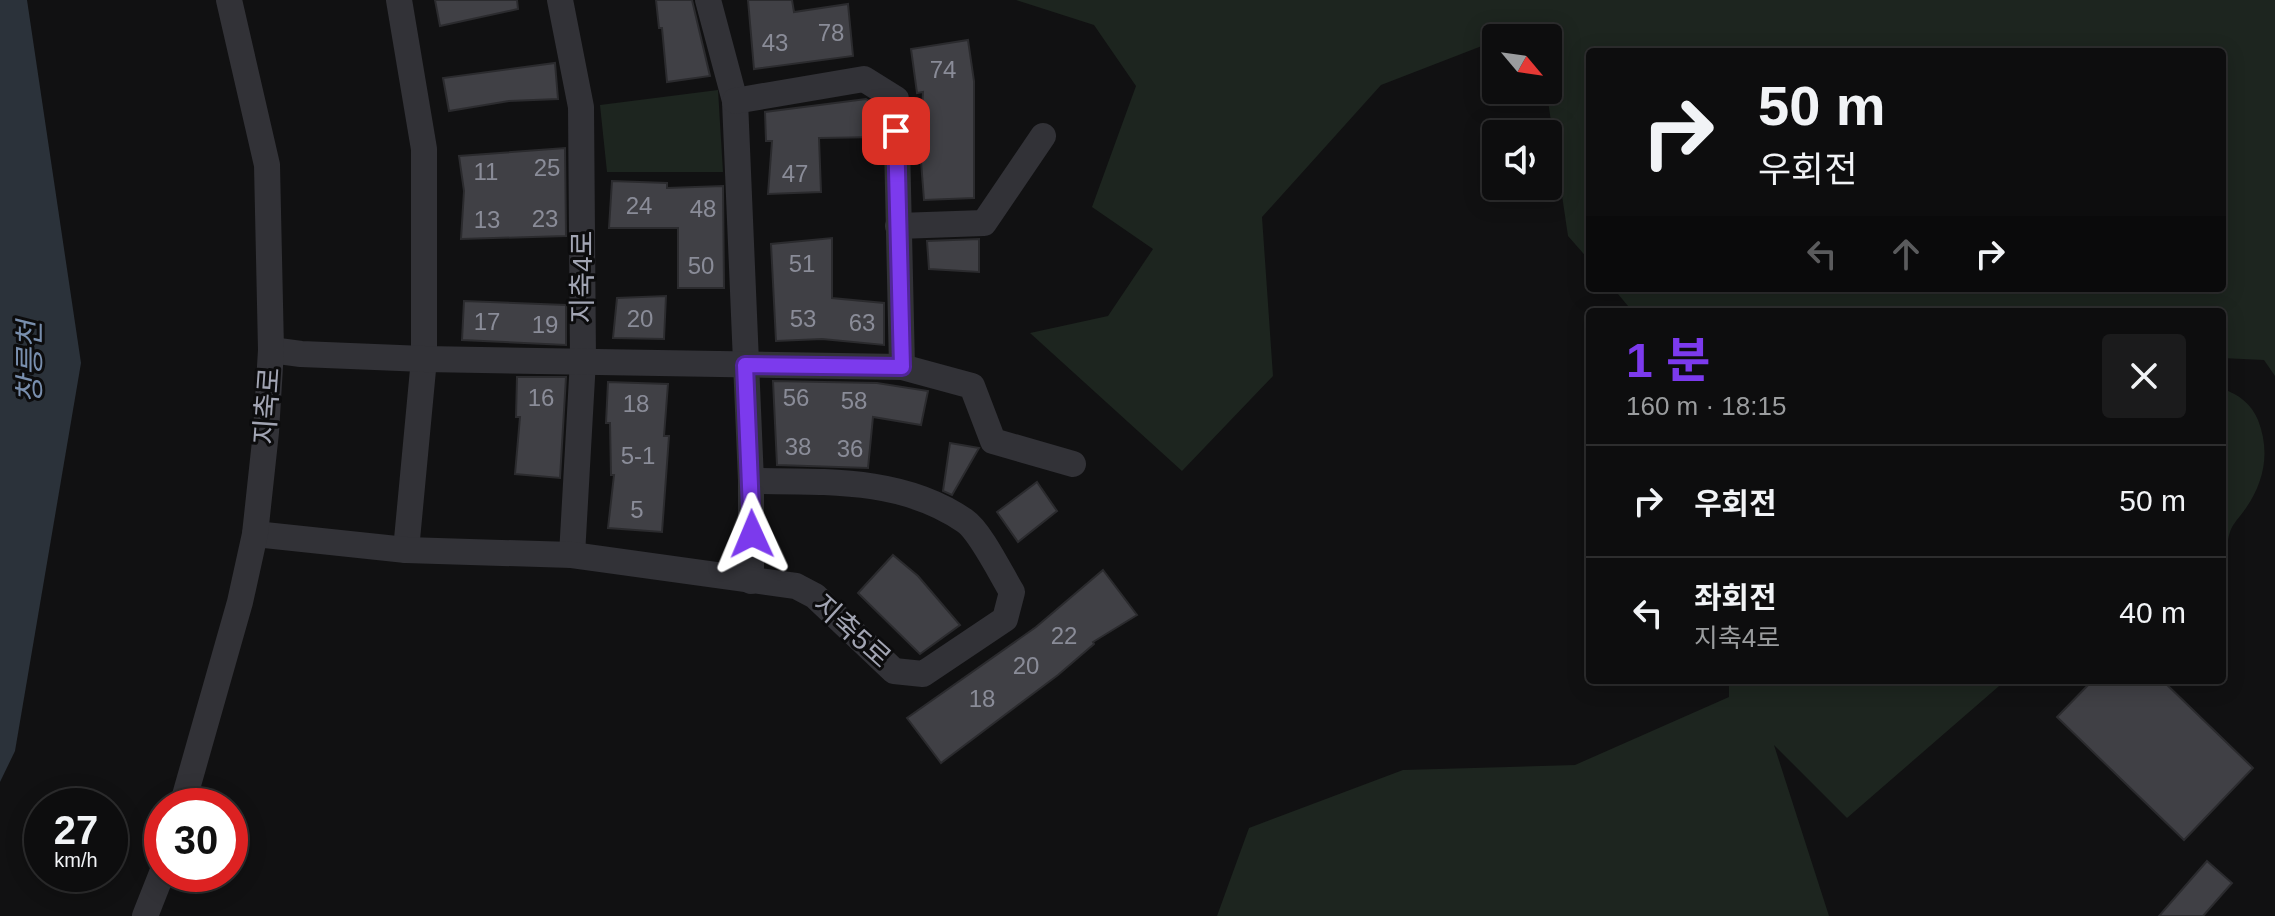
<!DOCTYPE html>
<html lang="ko">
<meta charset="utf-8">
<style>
body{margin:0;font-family:Arial,"Noto Sans KR",sans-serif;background:#1b1b1c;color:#f1f3f6;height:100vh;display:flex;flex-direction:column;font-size:30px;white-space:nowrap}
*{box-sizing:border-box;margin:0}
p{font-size:26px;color:#9a9c9e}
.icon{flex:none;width:44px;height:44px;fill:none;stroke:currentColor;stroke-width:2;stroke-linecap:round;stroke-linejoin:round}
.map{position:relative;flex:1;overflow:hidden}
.panel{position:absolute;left:1586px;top:308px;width:640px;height:376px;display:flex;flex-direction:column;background:#0d0d0e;border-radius:8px;box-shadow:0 4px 20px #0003,0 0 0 2px #2d2d2e}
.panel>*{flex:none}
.hud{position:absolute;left:1586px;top:48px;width:640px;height:244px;border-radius:8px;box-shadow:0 4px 20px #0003,0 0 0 2px #2d2d2e;background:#0d0d0e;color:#f1f3f6;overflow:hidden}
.needle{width:52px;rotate:119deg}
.fabs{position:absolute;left:1482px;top:24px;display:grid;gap:16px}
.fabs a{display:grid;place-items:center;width:80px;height:80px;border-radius:8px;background:#0d0d0e;box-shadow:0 4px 20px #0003,0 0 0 2px #2d2d2e;font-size:40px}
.speed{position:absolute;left:24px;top:788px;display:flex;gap:16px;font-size:40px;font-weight:700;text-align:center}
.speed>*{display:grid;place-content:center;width:104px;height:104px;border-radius:50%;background:#0d0d0e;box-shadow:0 4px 20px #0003,0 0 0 2px #2d2d2e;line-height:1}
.speed small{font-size:20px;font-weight:400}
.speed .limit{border:12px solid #d22;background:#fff;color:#111}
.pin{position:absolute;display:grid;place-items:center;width:68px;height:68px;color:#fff;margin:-34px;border-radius:16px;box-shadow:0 4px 12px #0006}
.me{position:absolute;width:88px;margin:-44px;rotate:359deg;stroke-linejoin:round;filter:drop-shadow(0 0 6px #0008)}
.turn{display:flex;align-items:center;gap:28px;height:168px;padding:0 40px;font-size:36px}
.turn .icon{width:104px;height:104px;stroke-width:2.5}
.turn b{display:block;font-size:56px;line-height:68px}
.lanes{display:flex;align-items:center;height:76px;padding:0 40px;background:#0003;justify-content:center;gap:40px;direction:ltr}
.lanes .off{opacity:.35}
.round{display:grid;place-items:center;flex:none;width:84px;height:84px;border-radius:8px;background:#1b1b1c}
.summary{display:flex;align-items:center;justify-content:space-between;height:136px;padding:0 40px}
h1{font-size:48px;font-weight:700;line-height:60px;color:#7c3aed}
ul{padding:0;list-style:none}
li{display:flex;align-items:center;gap:24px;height:112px;padding:0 40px;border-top:2px solid #2d2d2e}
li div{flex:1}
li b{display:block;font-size:30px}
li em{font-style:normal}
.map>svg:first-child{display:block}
.green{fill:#1d251f}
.water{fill:#2b323a}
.building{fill:#404045;stroke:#2b2b2e;stroke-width:2}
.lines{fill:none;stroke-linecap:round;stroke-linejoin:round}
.minor{stroke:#323237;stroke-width:26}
.route-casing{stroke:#51269a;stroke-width:20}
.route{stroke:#7c3aed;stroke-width:14}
.labels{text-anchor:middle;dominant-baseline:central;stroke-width:6;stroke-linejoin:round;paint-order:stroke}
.number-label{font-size:24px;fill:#8a8c98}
.street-label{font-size:28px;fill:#a2a5b3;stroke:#0c0c0d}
.water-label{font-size:30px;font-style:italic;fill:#798fae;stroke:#0c0c0d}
</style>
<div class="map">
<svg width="2275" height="916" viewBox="0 0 2275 916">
<rect width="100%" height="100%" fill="#111112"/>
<g class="green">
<path d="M1016,0h1259v376l-11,-16 -42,-2v-46h-589l-20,-24h609v-236h-632v209l-22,-25 -20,-135 -11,-11h11v-52h-52v14l-9,-8 -106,41 -119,132 11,159 -91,95 -152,-138 78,-17 45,-67 -61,-42 44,-121 -42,-61z"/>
<path d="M718,90l5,82h-116l-7,-67z"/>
<path d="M2222,389c17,5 29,15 36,31 12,31 7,60 -12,88 -9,13 -15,16 -18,32l-6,2z"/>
<path d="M1729,680h277l-159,138 -73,-73 55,171h-612l32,-88 154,-58 172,-5 154,-68z"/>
</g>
<path class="water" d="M0,0h27l54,363 -66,388 -15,31z"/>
<g class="building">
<path d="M435,0h82l1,9 -78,17z"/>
<path d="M656,0h36l18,76 -43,6 -5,-54h-3z"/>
<path d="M748,0h44l2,12 54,-8 5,52 -99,13z"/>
<path d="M968,40l6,41v117l-50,2 -4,-52 3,-56 -6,1 -6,-44z"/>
<path d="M555,63l3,36 -49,2 -60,10 -6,-33z"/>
<path d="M866,99l13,8 2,30 -62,1 2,54 -53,2 4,-53h-6l-1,-29z"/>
<path d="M565,148l1,88 -105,3 3,-48 -5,-35z"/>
<path d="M612,181l55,2v5l56,-2 1,102h-46v-60h-69z"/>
<path d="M832,238v60l52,5v42l-62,-6 -46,2 -5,-97z"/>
<path d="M979,239v33l-50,-3 -2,-28z"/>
<path d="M666,296l-2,43 -51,-1 4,-40z"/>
<path d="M464,301l102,4v40l-104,-5z"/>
<path d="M517,377h49l-6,101 -45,-4 5,-57h-4z"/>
<path d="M773,381l104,2 51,8 -7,34 -48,-8 -5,51 -91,-3z"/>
<path d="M608,382l60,2 -4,52h5l-7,96 -54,-4 6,-53h-3l-1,-52h-4z"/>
<path d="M950,443l29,5 -27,47 -9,-4z"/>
<path d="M1037,482l20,29 -39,31 -21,-30z"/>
<path d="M893,555l25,21 42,49 -40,29 -62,-61z"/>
<path d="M1103,570l34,45 -44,27 1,2 -36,31 -117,88 -34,-45 129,-91z"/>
<path d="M2093,680h69l91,88 -69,72 -127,-123z"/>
<path d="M2207,861l25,22 -29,33h-44z"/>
</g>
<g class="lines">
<g class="minor">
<path d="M399,0l25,149v210l-18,191"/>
<path d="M560,0l21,107 2,253 -11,195"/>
<path d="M708,0l27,101 16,380v100"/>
<path d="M735,101l129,-22 32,20 6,268"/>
<path d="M898,226l86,-3 59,-87"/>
<path d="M271,350l30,4 123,5 478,8 70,19 21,55 80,23"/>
<path d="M255,534l151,16 166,5 224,31 19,10 79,75 29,3 82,-55 7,-27c-11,-18 -32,-61 -47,-71 -63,-44 -142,-39 -214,-40"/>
<path d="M182,806l58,-204 15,-68 11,-102 5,-82 -4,-185 -38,-165"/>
<path d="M145,916l17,-43"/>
</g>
</g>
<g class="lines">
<defs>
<path id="route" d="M752,534l-7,-169 157,2 -6,-236"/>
</defs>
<use href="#route" class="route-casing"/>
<use href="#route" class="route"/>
</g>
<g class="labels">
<g class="number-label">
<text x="831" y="32">78</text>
<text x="775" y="42">43</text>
<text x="943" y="69">74</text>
<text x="547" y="167">25</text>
<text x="486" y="171">11</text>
<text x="795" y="173">47</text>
<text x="639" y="205">24</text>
<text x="703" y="208">48</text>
<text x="545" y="218">23</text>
<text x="487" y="219">13</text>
<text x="802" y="263">51</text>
<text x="701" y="265">50</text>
<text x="640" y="318">20</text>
<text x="803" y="318">53</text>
<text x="487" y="321">17</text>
<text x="862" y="322">63</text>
<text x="545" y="324">19</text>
<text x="541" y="397">16</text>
<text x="796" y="397">56</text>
<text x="854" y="400">58</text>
<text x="636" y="403">18</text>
<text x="798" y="446">38</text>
<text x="850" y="448">36</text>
<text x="638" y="455">5-1</text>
<text x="637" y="509">5</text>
<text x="1064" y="635">22</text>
<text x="1026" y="665">20</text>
<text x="982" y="698">18</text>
</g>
<g class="street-label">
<text transform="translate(582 277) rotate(-90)">지축4로</text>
<text transform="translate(267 406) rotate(-86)">지축로</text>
<text transform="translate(852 631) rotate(42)">지축5로</text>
</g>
<g class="water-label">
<text transform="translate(29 362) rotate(-90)">창릉천</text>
</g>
</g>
</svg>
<div class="fabs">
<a><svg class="needle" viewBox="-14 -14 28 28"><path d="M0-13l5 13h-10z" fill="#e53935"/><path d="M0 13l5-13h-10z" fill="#9a9c9e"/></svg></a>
<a><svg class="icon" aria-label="sound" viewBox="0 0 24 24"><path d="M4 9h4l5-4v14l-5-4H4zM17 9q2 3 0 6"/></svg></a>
</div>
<div class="speed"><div>27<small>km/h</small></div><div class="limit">30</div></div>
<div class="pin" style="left:896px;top:131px;background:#d93025"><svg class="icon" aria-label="arrive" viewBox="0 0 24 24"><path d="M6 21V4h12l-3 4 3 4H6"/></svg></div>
<svg class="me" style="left:752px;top:534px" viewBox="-20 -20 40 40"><path d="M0-17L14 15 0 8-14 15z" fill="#7c3aed" stroke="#fff" stroke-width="4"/></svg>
<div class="hud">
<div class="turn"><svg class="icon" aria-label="right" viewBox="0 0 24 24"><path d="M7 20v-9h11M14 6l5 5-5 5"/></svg><div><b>50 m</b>우회전</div></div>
<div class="lanes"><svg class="icon off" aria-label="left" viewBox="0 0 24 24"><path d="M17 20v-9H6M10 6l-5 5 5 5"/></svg><svg class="icon off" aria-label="ahead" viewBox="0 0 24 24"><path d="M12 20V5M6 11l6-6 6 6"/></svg><svg class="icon" aria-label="right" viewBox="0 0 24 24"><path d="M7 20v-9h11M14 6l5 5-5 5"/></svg></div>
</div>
<section class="panel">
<div class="summary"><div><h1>1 분</h1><p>160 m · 18:15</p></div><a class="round"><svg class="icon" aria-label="close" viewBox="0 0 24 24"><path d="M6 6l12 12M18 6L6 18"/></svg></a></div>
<ul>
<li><svg class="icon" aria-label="right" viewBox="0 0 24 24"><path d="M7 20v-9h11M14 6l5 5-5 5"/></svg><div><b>우회전</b></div><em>50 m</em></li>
<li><svg class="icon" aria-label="left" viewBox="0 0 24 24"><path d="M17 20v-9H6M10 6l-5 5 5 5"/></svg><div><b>좌회전</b><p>지축4로</p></div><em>40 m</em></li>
</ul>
</section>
</div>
